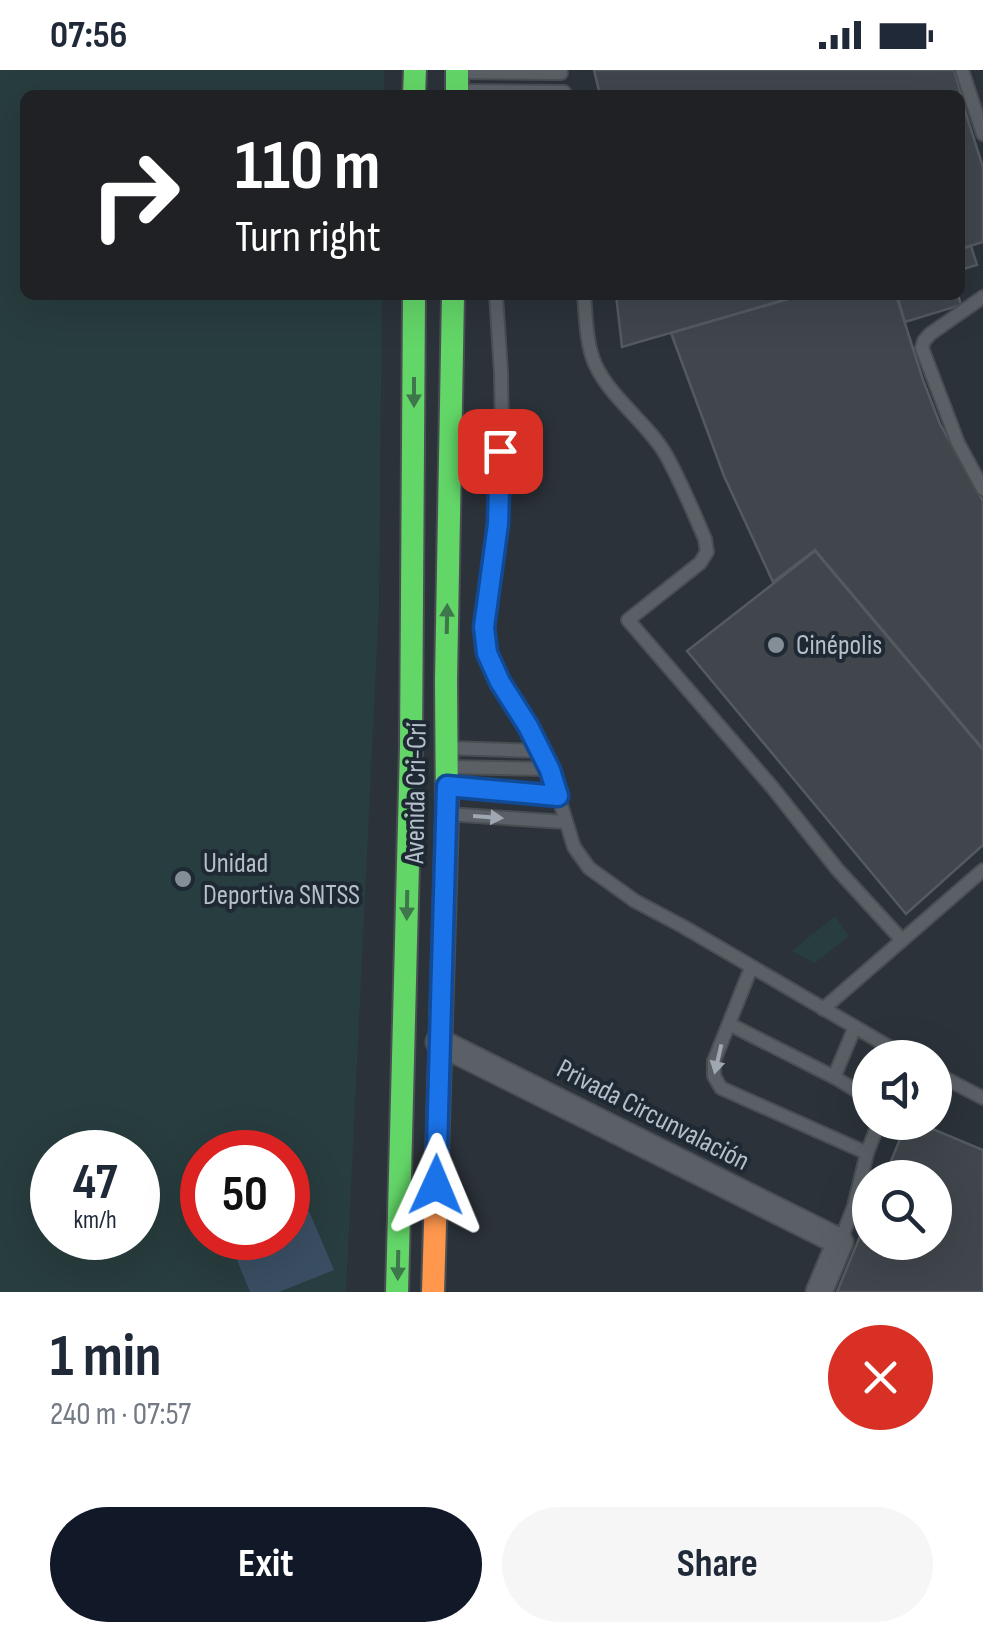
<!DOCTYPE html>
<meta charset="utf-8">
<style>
body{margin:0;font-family:"Sofia Sans Condensed",sans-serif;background:#f6f6f7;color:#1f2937;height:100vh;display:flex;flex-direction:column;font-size:38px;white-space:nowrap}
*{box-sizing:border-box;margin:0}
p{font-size:32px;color:#747a83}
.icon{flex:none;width:55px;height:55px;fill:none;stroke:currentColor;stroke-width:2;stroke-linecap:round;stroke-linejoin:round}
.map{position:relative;height:1222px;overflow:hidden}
.sheet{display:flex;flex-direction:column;background:#fff;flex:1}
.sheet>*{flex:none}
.hud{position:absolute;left:20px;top:20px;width:945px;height:210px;border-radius:15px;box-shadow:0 10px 40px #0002;background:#202124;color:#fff;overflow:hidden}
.fabs{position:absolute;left:852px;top:970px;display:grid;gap:20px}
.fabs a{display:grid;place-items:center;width:100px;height:100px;border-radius:50%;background:#fff;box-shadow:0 10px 40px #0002;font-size:50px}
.speed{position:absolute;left:30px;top:1060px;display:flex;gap:20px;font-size:50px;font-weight:700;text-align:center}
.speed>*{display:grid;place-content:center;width:130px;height:130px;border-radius:50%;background:#fff;box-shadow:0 10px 40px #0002;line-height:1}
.speed small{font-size:25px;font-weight:400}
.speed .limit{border:15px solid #d22;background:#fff;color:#111}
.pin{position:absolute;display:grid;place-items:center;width:85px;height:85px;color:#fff;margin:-42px;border-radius:20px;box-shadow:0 5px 15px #0006}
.me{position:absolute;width:110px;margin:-55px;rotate:1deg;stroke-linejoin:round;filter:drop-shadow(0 0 8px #0008)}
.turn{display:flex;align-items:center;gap:35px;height:210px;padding:0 50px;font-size:45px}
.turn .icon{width:130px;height:130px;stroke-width:2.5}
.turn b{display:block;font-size:70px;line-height:85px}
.round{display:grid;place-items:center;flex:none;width:105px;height:105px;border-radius:52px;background:#f6f6f7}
.head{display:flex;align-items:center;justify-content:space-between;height:170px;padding:0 50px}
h1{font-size:60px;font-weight:700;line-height:75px}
.primary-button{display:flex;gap:20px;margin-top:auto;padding:20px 50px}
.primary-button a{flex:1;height:115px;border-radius:60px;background:#111827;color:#fff;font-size:40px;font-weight:700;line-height:115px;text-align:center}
.primary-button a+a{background:#f6f6f7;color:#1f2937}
.status{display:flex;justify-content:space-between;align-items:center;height:70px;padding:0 50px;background:#fff;direction:ltr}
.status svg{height:28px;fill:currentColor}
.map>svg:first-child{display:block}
.green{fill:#283d3f;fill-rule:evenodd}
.water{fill:#3a4e63}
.building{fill:#40464c;stroke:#535a61;stroke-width:2.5}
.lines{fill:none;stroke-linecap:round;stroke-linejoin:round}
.lane-casing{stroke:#494e53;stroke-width:16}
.street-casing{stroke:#494e53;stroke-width:29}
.fast-casing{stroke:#494e53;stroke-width:26}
.slow-casing{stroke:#494e53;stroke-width:26}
.lane{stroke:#5b6067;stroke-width:12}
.street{stroke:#5b6067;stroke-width:25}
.fast{stroke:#63d668;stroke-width:22}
.slow{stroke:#ff974d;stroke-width:22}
.oneway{fill:#3d774b}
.oneway2{fill:#9fa7b0}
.route-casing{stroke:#114b97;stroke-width:25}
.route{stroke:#1a73e8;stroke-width:18}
.poi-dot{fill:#858e97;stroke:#1e2934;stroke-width:4}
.labels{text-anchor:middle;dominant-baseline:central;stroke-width:8;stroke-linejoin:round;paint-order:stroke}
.poi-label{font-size:28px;fill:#b6bfc9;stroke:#1e2934;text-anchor:start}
.street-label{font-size:28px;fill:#b6bfc9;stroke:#1e2934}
</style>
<div class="status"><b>07:56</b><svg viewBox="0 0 49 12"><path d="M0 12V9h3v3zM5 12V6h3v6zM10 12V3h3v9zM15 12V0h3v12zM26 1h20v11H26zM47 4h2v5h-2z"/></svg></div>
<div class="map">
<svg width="983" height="1222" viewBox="0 0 983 1222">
<rect width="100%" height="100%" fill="#2b3239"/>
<g class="green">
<path d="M0,0h384v25h-359v200h357l-3,310 -33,687h-346zM52,1082h86v86h-86zM202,1082h86v86h-86z"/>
<path d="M835,846l14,20 -34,27 -23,-12z"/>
</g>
<path class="water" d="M309,1141l25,59 -55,22h-29l-20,-49 14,-5h44v-18z"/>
<g class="building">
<path d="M594,0h360l7,24 -361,1z"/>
<path d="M960,25l23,72v75l-23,7z"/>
<path d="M971,176l6,19 -17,5v-21z"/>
<path d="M616,225h185l-179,52z"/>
<path d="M802,225h94l27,85 17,44 43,77v248l-168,-199 -42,32 -49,-106 -53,-143z"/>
<path d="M897,225h61l3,10 -56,17z"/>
<path d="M815,481l168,199v95l-77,69 -219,-263z"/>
<path d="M907,1052h9l67,28v142h-146l33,-80v30h65v-64h-51z"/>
</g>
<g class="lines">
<defs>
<g id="lane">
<path d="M962,0l21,64"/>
<path d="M459,2l102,1"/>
<path d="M459,21l105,1"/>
<path d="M496,225l5,78 1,58 -4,93 -14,103 3,26 13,29 28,44 22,43 24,78 15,21 46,33 49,26 224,131"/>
<path d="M584,225c2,22 2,48 11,69 16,35 52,58 71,91 15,27 27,56 39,84l2,13 -7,11 -72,57 144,167 65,82 65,71"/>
<path d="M983,227l-53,37 -6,7 -2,7 36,95 25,46"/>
<path d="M448,678l93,3"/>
<path d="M448,697l102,2"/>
<path d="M447,716l110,10"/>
<path d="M447,744l118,8"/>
<path d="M751,898l-37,93v15l7,12 146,65 12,-31"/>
<path d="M823,939l160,-139"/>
<path d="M729,954l105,53"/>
<path d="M855,957l-21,50 36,22"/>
<path d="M935,1003l48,25"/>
<path d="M840,1172l14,-36 13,-53"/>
</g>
<path id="street" d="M439,972l401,200 -21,50"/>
<g id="fast">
<path d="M457,0v25"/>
<path d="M414,25l1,-25"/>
<path d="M447,748l-1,-138 7,-385"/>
<path d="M397,1222l14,-545 3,-452"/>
</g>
<path id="slow" d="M433,1222l14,-474"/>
</defs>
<use href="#lane" class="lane-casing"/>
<use href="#street" class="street-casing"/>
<use href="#fast" class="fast-casing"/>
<use href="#slow" class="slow-casing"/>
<use href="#lane" class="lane"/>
<use href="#street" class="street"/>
<use href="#fast" class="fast"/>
<use href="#slow" class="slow"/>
</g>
<defs><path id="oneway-solid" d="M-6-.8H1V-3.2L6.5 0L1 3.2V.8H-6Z" transform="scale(2.5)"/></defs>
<g class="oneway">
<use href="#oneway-solid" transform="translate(414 322) rotate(90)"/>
<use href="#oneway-solid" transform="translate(447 549) rotate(-89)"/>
<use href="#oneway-solid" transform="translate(407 835) rotate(91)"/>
<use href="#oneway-solid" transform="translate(398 1195) rotate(91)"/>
</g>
<g class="oneway2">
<use href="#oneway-solid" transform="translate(488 747) rotate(4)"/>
<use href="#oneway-solid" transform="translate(718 989) rotate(103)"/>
</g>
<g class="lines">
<defs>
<path id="route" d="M436,1115l11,-399 111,10 -8,-26 -22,-44 -28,-44 -13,-29 -3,-26 14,-103 2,-73"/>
</defs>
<use href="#route" class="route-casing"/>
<use href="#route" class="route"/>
</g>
<g class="poi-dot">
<circle cx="776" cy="575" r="10"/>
<circle cx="183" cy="809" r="10"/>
</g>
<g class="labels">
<g class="poi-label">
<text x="796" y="575">Cinépolis</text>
<text x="203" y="793">Unidad<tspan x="203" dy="32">Deportiva SNTSS</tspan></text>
</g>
<g class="street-label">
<text transform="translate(416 723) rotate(-89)">Avenida Cri-Crí</text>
<text transform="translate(653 1045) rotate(27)">Privada Circunvalación</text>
</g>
</g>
</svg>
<div class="fabs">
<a><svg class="icon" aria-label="sound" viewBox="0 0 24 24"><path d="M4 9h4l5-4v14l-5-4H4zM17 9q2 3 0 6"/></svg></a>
<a><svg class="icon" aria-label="search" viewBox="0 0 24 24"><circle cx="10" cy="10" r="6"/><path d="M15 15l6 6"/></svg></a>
</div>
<div class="speed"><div>47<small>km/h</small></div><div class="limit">50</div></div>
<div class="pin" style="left:500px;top:381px;background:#d93025"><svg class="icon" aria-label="arrive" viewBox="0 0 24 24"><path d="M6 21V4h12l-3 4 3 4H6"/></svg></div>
<svg class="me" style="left:436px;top:1115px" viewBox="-20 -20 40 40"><path d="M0-17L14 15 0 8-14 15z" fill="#1a73e8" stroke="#fff" stroke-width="4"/></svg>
<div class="hud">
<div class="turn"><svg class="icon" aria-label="right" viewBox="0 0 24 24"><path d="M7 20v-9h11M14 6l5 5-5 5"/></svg><div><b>110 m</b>Turn right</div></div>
</div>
</div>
<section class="sheet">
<div class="head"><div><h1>1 min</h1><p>240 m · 07:57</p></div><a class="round" style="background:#d93025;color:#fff"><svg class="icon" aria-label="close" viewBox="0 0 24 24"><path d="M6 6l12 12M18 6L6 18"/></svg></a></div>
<div class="primary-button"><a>Exit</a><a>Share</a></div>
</section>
